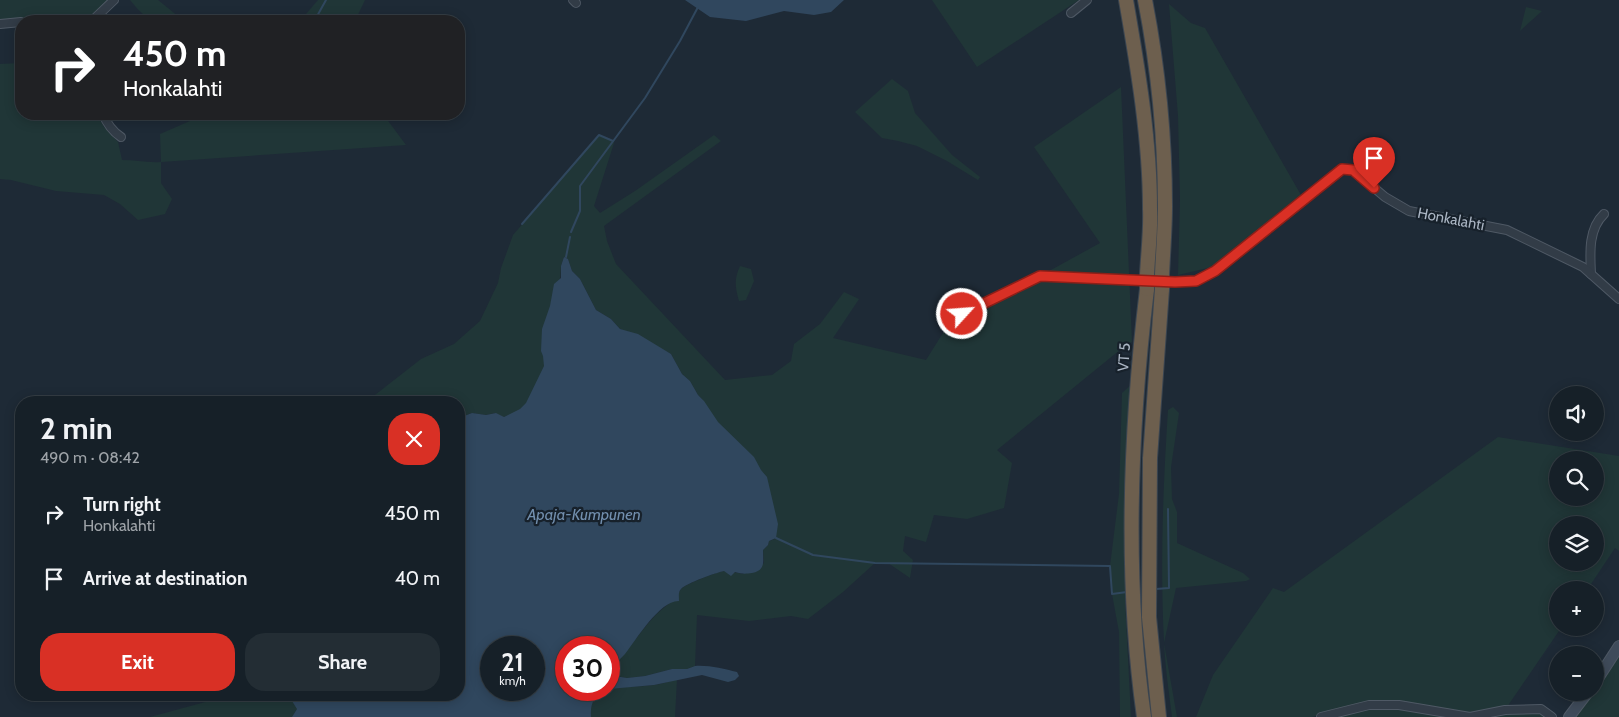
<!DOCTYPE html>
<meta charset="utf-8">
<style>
body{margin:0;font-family:Cabin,sans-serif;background:#232d34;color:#f1f3f6;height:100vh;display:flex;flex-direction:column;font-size:19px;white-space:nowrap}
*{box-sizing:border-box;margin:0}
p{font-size:16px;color:#9ea3a8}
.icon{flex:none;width:28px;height:28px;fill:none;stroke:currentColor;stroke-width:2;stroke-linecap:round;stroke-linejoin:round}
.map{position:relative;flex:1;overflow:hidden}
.sheet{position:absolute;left:15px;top:396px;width:450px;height:305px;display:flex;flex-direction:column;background:#162028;border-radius:20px;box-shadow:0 2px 12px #0003,0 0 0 1px #353e45}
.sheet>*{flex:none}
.banner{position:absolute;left:15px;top:15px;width:450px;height:105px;border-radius:20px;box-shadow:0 2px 12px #0003,0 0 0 1px #353e45;background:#202124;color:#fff;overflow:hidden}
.tools{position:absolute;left:1549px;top:386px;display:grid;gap:10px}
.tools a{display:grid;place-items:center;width:55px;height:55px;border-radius:50%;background:#162028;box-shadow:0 2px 12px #0003,0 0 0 1px #353e45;font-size:25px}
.speed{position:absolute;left:480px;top:636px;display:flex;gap:10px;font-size:25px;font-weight:700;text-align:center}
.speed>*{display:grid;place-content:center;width:65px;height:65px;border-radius:50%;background:#162028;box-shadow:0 2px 12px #0003,0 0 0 1px #353e45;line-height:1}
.speed small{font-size:12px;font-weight:400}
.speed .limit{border:8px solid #d22;background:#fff;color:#111}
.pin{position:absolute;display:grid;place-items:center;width:42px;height:42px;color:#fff;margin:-51px -21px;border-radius:50% 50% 50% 0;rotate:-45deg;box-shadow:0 0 5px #0007}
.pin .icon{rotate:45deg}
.me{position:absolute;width:55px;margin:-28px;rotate:64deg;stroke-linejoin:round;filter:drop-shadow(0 0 4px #0008)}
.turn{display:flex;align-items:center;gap:18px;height:105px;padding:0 25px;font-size:22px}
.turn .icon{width:65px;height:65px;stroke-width:2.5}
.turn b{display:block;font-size:35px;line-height:42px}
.round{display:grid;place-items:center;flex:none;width:52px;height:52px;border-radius:20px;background:#232d34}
.overview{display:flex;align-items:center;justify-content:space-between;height:85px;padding:0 25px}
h1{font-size:30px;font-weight:700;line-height:38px}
.cta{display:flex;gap:10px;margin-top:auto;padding:10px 25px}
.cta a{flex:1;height:58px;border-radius:20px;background:#d93025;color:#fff;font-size:20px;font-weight:700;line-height:58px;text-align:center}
.cta a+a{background:#232d34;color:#f1f3f6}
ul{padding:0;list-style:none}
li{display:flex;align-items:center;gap:15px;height:65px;padding:0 25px}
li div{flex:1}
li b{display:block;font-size:19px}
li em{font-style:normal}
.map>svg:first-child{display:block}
.green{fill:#203637;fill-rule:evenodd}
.water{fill:#30475e;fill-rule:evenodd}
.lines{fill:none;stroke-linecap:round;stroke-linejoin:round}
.stream{stroke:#30475e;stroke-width:2}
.street-casing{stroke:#4f5965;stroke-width:10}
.secondary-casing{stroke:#4f5965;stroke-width:12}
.highway-casing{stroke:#3c4651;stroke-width:16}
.street{stroke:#323c47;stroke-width:8}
.secondary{stroke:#3f4b5a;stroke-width:10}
.highway{stroke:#6d5f4e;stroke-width:14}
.highway-bridge-casing{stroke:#3c4651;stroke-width:16;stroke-linecap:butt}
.highway-bridge{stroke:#6d5f4e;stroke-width:14}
.route-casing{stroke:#8d1f18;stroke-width:12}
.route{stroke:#d93025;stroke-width:9}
.labels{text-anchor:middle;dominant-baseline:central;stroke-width:4.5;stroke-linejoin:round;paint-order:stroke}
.street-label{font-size:15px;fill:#abb6c4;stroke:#17212b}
.water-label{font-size:16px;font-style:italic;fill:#728fae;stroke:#17212b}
</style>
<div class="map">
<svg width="1619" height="717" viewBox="0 0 1619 717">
<rect width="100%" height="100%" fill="#1e2a36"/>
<g class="green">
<path d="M0,0h114l-29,21h-64l-21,3z"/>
<path d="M130,0h28l26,21c-30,0 -34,4 -54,-21z"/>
<path d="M318,0h47l-10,21h-43l-6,-7z"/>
<path d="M932,0h147l-102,67z"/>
<path d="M1169,4l22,19 14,5 96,167 -89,72 -34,8 2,-75 -2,-84z"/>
<path d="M1526,7l16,4 -22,20z"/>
<path d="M21,63v51h75l9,14 13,14 4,18c14,0 25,3 39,2l-1,-28 46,-20h177l23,31 -245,17v21l11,16 -7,15 -27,6 -18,-16 -16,-9 -48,-4 -45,-11 -11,-1v-115z"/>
<path d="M892,79l16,12 7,22 37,42 28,22 -2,3 -31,-19 -30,-15 -19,-5 -16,-3 -27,-26z"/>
<path d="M1121,87l11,255 -6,3 -129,105 15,13 -8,45 -37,11 -33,-4 -8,27 -21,-6 -2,15 10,9 -3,18 -22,-15h-13l-32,29 -35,27 -17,-3 -42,5 -52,-6 -2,51 -8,3h-15l-27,7 -18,2 -12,-2 -6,1v-7c14,-14 25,-29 37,-44 8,-10 16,-17 26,-25 4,-3 6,-8 9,-12 5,-5 36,-17 43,-18 7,0 13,2 19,3l21,-11 -1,-13 5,-5 1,-4 6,-2 -73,-140 -4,-4 -8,-14 -8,-7 -11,-20 -51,-25 -9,-10 -15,-9 -16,-31 -8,-8 -4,-12 -4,-2 -3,9 -6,79 -25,62 -26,10 -9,-4 -9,2 -14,-2 -13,5v-16h-93l55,-43 33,-15 26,-23 18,-38 3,-15 12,-33 86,-100 14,6 1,2 -20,63 6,7 35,-22 79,-56 7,6 -117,85 3,15 9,23 109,116 47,-5 19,-14 3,-17 26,-20 24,-32 15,7 -26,39 93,22 27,-43 9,-3 78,-38 60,-33 -66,-96z"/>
<path d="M740,266l11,3 3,12 -8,19 -7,1c-4,-14 -5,-22 1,-35z"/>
<path d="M1131,385l-6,113v102l6,117h-11l-1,-85 -7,-38 -2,-28 9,-72 3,-101z"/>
<path d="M1173,407l6,6 -8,54 1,32 5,13v31l66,30 7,6 -4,2 -70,7 -12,55 13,74h-5c-3,-25 -7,-50 -8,-76 -4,-77 -1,-154 4,-231z"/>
<path d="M1498,437l121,19v95l-4,-3 -28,42h-29v38h3l-54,79 -36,7 -77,-14 -26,3 -56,14h-116l17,-42 60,-87 11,4zM1558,460h37v38h-37zM1558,525h37v37h-37z"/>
<path d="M1619,646v71h-50l19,-24 7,-1v-9z"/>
<path d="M677,679l-2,38h-84c-3,-37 39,-28 63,-32 8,-1 15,-4 23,-6z"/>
<path d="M231,695h75l-14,22h-142z"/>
<path d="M1369,705h30l71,12 71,-8 11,8h-229z"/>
</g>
<g class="water">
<path d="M685,0h159l-13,12 -17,3 -30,-4 -38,10 -36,-4z"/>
<path d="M564,257l4,2 4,12 8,8 16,31 15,9 9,10 18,5 33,20 11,20 8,7 8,14 6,6 14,21 36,35 7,13 6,7 11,47 -2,14 -7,3 -1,4 -5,5c0,12 3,20 -11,23 -7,1 -10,1 -17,-1l-4,4 -7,-5c-9,2 -37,12 -43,18 -3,3 -2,7 -2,12 -19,-1 -43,39 -54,53 -5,5 -11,11 -16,16v-22h-43v42h40c-12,5 -16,14 -15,27h-299l5,-8 -5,-8h10l4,-6h153v-277l13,-5 14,2 10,-2 8,4 16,-8 6,-6 18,-37 -1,-10 -2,-5 1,-22 8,-23 4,-22 7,-6v-12zM491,648h43v42h-43z"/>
<path d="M695,666c14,-1 29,3 42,6l2,4 -4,4 -7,2 -26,-7 -48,10 -45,4v-12l6,-1 12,2 18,-2 27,-7h15z"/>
</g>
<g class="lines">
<g class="stream">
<path d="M318,21l-2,-3 10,-18"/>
<path d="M522,224l77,-89 14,6"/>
<path d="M571,232l9,-21v-25l65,-88 35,-57 18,-34"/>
<path d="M566,257l4,-20"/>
<path d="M776,538l37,17 62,8 235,3 2,28 15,-2"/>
<path d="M1156,589l13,-1 -1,-79"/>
</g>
<defs>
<g id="street">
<path d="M573,0l3,3"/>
<path d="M1071,13l16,-13"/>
<path d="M85,21l9,-2 20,-19"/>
<path d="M0,24l21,-2"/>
<path d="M103,114c4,10 9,17 18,23"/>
<path d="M1591,274c-1,-20 -3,-45 13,-60"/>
<path d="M1160,281h36l19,-10 127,-102 11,1 32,27 24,14 98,19 76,37 36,32"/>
<path d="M962,314l78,-38 109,5"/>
<path d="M1321,717l48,-12h30l71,12 35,-7 36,-1 11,8"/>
</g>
<g id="secondary">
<path d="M1595,683l24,-37"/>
<path d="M1569,717l19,-25"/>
</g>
<g id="highway">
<path d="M1126,0c12,69 24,140 24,209 1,22 -2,44 -3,66"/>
<path d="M1145,0c13,67 20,137 20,206 0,23 -2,46 -3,69"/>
<path d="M1144,717c-20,-141 -14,-287 3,-428"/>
<path d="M1159,717l-10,-100 1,-159 12,-169"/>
</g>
</defs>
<use href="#street" class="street-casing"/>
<use href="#secondary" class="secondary-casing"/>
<use href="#highway" class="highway-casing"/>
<use href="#street" class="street"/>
<use href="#secondary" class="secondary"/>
<use href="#highway" class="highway"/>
<defs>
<g id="highway-bridge">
<path d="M1147,289v-14"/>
<path d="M1162,289v-14"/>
</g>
</defs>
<use href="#highway-bridge" class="highway-bridge-casing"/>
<use href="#highway-bridge" class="highway-bridge"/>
</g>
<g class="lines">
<defs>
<path id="route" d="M962,314l78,-38 135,6 21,-1 19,-10 127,-102 11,1 21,18"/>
</defs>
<use href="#route" class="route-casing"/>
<use href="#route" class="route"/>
</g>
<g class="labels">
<g class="street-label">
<text transform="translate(1451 219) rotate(11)">Honkalahti</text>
<text transform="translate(1124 357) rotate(-86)">VT 5</text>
</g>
<g class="water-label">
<text x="584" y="514">Apaja-Kumpunen</text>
</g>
</g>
</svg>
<div class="tools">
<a><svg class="icon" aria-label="sound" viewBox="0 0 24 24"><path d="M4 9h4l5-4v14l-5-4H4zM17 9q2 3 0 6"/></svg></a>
<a><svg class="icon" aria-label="search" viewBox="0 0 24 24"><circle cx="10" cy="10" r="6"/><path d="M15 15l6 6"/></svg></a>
<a><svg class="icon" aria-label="layers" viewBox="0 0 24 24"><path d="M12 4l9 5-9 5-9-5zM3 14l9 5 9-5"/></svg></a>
<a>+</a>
<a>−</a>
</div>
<div class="speed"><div>21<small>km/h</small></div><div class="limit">30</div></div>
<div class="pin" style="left:1374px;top:188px;background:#d93025"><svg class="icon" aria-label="arrive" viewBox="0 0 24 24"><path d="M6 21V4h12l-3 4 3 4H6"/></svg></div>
<svg class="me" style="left:962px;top:314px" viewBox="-20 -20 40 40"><circle r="17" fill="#d93025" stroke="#fff" stroke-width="3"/><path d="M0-11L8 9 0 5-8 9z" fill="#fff"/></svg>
<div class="banner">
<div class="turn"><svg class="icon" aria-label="right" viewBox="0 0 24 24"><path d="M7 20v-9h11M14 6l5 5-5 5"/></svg><div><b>450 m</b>Honkalahti</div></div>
</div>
<section class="sheet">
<div class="overview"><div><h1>2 min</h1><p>490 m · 08:42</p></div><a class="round" style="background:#d93025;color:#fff"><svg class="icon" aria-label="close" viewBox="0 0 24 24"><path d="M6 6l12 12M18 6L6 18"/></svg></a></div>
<ul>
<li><svg class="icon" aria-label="right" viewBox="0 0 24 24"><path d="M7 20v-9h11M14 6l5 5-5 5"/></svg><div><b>Turn right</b><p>Honkalahti</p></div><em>450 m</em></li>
<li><svg class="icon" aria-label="arrive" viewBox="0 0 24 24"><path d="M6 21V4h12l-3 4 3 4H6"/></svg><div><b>Arrive at destination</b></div><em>40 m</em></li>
</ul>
<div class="cta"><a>Exit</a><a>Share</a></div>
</section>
</div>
